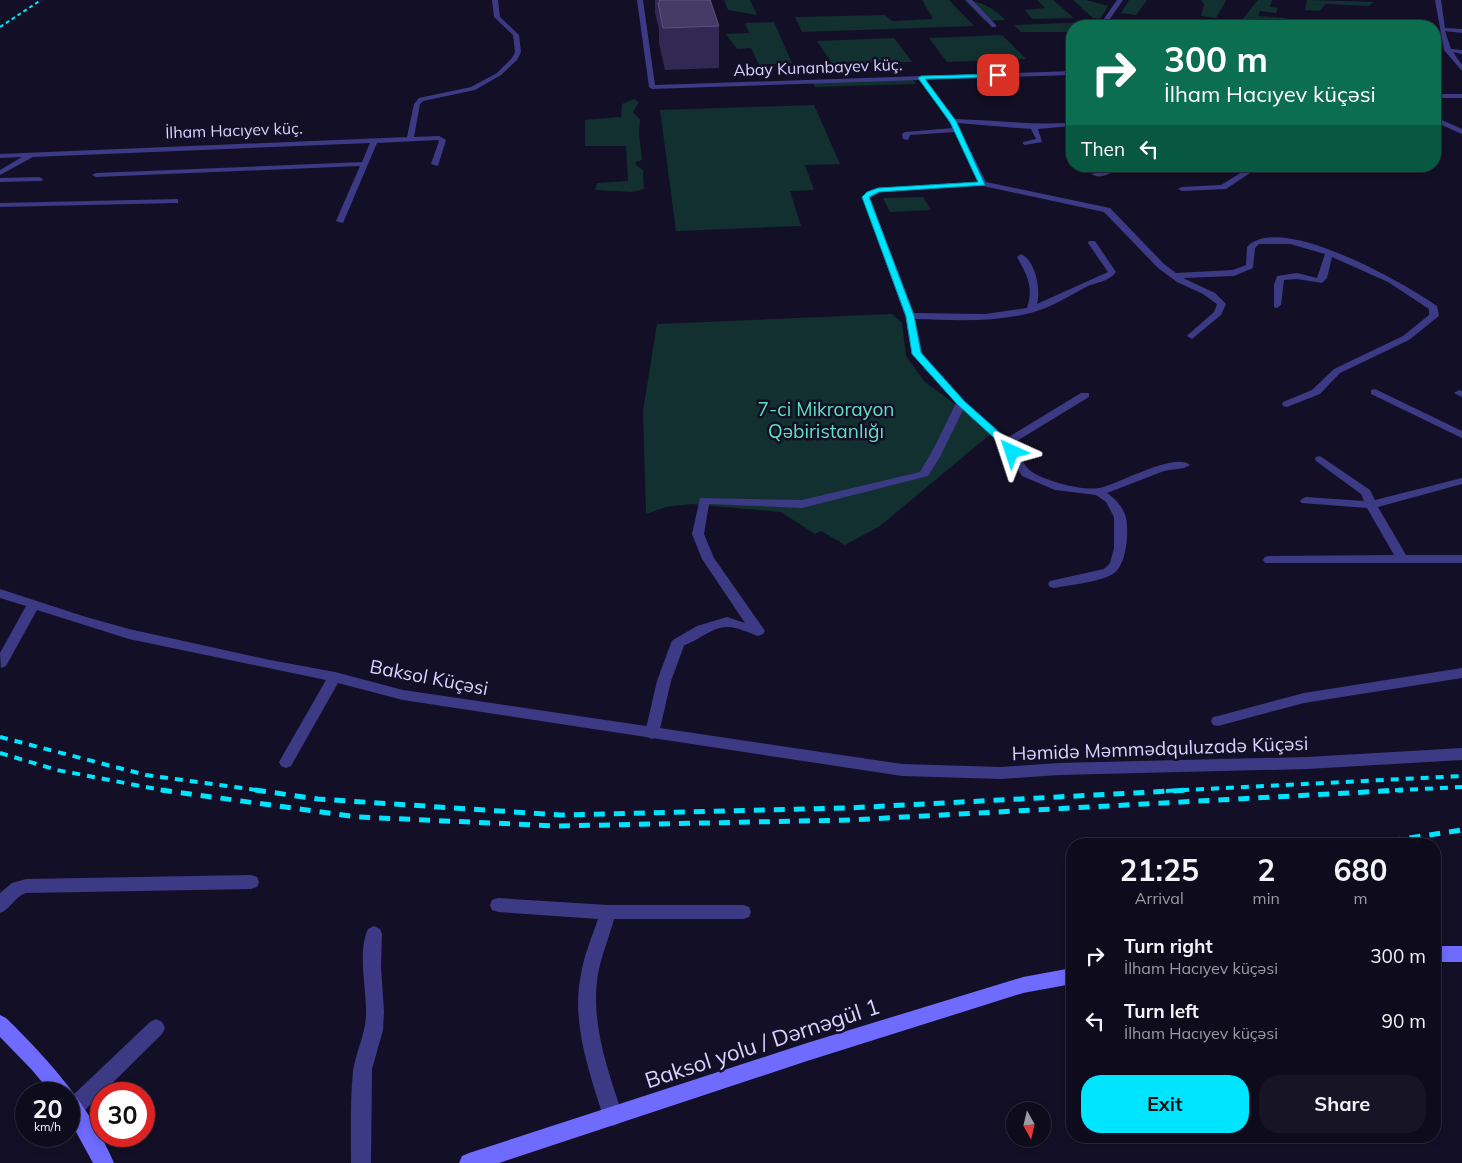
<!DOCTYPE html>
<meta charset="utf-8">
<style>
body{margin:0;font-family:Mulish,sans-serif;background:#171425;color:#f1f3f6;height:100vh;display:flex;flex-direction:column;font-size:19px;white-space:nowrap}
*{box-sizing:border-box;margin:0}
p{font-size:16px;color:#9b9ba3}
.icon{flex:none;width:28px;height:28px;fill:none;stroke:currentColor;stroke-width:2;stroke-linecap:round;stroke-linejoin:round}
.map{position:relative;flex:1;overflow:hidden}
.side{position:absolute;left:1066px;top:838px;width:375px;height:305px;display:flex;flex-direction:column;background:#0e0b1c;border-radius:20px;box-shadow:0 2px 8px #0003,0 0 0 1px #2e2b3b}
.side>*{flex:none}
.hud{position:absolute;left:1066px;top:20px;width:375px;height:152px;border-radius:20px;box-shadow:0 2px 8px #0003,0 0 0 1px #2e2b3b;background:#0b6e4f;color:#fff;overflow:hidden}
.needle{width:32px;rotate:172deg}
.buttons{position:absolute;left:1006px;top:1102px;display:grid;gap:10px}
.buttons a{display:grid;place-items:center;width:45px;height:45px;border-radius:50%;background:#0e0b1c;box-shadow:0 2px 8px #0003,0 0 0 1px #2e2b3b;font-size:25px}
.speed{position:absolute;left:15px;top:1082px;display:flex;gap:10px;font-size:25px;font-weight:700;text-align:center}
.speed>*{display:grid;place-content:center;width:65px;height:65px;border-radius:50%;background:#0e0b1c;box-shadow:0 2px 8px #0003,0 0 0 1px #2e2b3b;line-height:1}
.speed small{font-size:12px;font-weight:400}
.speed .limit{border:8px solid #d22;background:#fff;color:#111}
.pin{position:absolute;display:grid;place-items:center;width:42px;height:42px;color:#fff;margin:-21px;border-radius:10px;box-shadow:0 2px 8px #0006}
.me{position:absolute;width:55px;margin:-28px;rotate:318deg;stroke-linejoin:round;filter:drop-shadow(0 0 4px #0008)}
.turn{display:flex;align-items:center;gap:18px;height:105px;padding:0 15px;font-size:22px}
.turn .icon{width:65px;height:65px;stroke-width:2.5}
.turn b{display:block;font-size:35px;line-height:42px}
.then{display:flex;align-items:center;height:48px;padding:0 15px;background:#0003;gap:10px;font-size:19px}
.eta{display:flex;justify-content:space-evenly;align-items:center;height:85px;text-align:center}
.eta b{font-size:30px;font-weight:700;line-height:35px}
.action{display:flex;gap:10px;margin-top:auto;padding:10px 15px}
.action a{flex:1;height:58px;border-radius:20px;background:#00e5ff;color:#111;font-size:20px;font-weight:700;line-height:58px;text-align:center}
.action a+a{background:#171425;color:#f1f3f6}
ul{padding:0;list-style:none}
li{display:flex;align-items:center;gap:15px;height:65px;padding:0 15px}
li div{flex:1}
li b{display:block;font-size:19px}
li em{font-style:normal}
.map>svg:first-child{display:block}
.green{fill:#12302f}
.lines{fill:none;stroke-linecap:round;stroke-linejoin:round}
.pedestrian{fill:#3d3a85;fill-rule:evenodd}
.minor{fill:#3d3a85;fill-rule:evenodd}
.tertiary{fill:#3d3a85;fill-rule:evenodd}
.secondary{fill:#6f6bff;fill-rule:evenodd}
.rail-far2{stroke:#00e5ff;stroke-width:2;stroke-dasharray:4 3;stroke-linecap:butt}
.rail-far1{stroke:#00e5ff;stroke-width:4;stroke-dasharray:8 7;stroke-linecap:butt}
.rail{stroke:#00e5ff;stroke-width:5;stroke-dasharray:11 9;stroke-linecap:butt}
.wall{fill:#312854}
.building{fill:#433a66;stroke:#5a527e}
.route{fill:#00e5ff;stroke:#0095a6}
.labels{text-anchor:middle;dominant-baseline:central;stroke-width:5;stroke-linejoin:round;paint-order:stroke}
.far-street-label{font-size:16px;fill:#d9d4ff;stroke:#130f26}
.park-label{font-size:19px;fill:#5fe0c0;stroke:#130f26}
.street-label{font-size:19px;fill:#d9d4ff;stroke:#130f26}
.near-street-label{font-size:22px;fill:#d9d4ff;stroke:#130f26}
</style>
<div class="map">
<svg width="1462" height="1163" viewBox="0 0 1462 1163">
<rect width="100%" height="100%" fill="#130f26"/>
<g class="green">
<path d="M724,0h26l7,15 -29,-5z"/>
<path d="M922,0h27l25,26 -172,6 -7,-15 90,-2 7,6 41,-2z"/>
<path d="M964,0c14,0 32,9 41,20l-20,1z"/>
<path d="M1037,0h16l21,18 -42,1 -7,-9 20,-2z"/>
<path d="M1073,0h13l22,6 -8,13 -7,-1z"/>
<path d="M1129,0h18l-11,15 -15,-2z"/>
<path d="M1201,0h24l1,1 -10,17 -15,-2 3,-11z"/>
<path d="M1258,0h14l-2,7 8,1 -2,5 -16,-2 -2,5 30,2 -7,5 -15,-2 -2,5h-19l-4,-5z"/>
<path d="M1307,0l67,2 -5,4 -43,-2 -7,7 -14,-1z"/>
<path d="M774,22l18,41 -33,2 -8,-17 -14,1 -11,-15 23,-1 -4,-10z"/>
<path d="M1090,22l-2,4h-16v6h-51l-7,-7z"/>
<path d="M1002,35l24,24 -79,3 -18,-24z"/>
<path d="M894,38l18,24 -80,2 -15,-23z"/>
<path d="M912,78l4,6 -101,3 -3,-5z"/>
<path d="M634,99l5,3 -6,10 7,8 -1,13 3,27 -6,2v3l7,5 1,19 -12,3 -37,-2 2,-7 31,-2 -2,-35h-41v-26l36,-3 1,-13z"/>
<path d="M814,105l26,59 -35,1 9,25 -24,1 11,35 -125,5 -16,-121z"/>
<path d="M923,197l8,13 -41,2 -7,-14z"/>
<path d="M892,314l10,9 4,33 19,26 68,50 -113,94 -35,19 -24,-14 -6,3 -34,-22 -90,-8 -25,3 -20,7 -3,-103 14,-87z"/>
</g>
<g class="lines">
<path class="pedestrian" d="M678,638l5,2 2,3 -14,38 -12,52 -2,4 -5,2 -5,-2 -2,-4 12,-52 14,-38 2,-3z"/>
<g class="minor">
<path d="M492,0h6l2,17 19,18 2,17 -4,8 -16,15 -26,15 -52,11 -3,3 -6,33 25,-1 7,4 -8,26 -7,-2 8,-23 -1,-1 -61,3 -34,80 -7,-2 24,-55 -264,11 -4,-2 4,-2 266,-11 8,-19 -337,14 -33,18v-5l22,-13 -22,1v-4l407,-17 7,-33 5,-6 52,-11 26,-14 15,-15 3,-6 -2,-17 -19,-18z"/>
<path d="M966,0h6l24,25v2h-4z"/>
<path d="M1435,0h6l4,28 17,1v4l-17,-2 6,18 11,1v4l-9,-2 9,13v6l-18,-21z"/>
<path d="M919,77h4l32,42c38,1 74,6 112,4l3,-4 2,-1 -1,8 -33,3 4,13 -17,3 -2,-1v-2l13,-3 -5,-10 -74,-6 29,59 124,26 54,56 12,9 57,-3 13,-5 1,-18c32,-36 159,37 190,59l2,10 -30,24 -69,33 -20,21 -33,13 -4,-1 -1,-2 1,-2 29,-12 22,-21 69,-33 26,-21v-6l-41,-27 -56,-25 -5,21 -5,5 -25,-4 -13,1 -3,25 -4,3 -3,-1v-22l3,-9 20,-3 20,5 8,-24 -35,-10h-31l-4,4 -2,20 -19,8 -51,2 32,15 11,11 -5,11 -29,24 -5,-3 2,-2 25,-22 3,-8 -14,-10 -26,-12 -19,-14 -54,-56 -121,-26 -103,6 -10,6 44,115 71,1 42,-6c7,-21 0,-33 -10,-51l4,-3c15,7 20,36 16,50l71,-32 -20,-29 1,-2h6l21,31c-7,10 -20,10 -30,15 -17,9 -34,20 -52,25 -38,11 -80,8 -119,7l7,34 43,48 42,37 74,-45h8v4l-77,47c5,8 12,23 20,28 14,9 50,19 67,16 17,-3 77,-37 91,-23l-6,3 -20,3 -57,22c8,5 17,15 19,25 3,14 1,50 -15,57 -13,7 -41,10 -57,13l-4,-1 -2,-3 2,-3 54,-12 6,-6 4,-15v-31l-8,-15 -10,-7 -41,-5 -33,-14 -20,-31 -39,-35 -23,47 -12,19 -126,32 -93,-4 -5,30 10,24 51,73 -2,3 -5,2c-9,-3 -21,-9 -30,-9 -19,-1 -40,24 -55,19l-2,-3 2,-3 24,-14 30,-9 18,6 -43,-64 -10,-25 8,-36 102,2 118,-28 14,-24 22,-45 -44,-49 -7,-38 -43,-119 16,-9 100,-6 -23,-50 -45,3 -2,5 -5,-1 -1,-5 3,-2 48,-4z"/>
<rect x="1435" y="94" width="27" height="4"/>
<path d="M1435,117l27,12v5l-27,-12z"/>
<path d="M1112,166h10c-8,5 -20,15 -31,8l17,-4z"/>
<path d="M1238,166h8l4,7 -24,16 -44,2 -4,-2 4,-2 39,-2 21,-13z"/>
<path d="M39,177l4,2 -1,2 -42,1v-4z"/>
<path d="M178,199v4h-3l-175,4v-4z"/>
<path d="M1375,389l87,42v7l-91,-44v-4z"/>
<path d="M1459,390l3,1v6l-8,-4z"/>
<path d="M1320,456l50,34 5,10 87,-22v6l-84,23 28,48h56v8h-197l-2,-3 2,-3 4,-1 125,-1 -27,-47 -65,-5 -2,-2 2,-2 4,-2 58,4 -3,-7 -45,-33 -1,-2 1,-2z"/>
<path d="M0,589l86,28 43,12 141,31 65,12 68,18 499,74 99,3 58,-4 248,-6 155,-9v12l-155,9 -248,6 -58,4 -99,-3 -499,-76 -65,-17 -47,83 -5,2 -5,-2 -2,-4 47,-82 -197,-41 -92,-29 -31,56 -5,2 -1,-15 26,-47 -26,-8z"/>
<path d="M1462,668v10l-158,25 -86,23 -5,-1 -2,-4 2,-4 5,-1 86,-23z"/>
<path d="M251,875l6,2 2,5 -2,5 -6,2 -225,4c-12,4 -15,16 -26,20v-20l12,-10 14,-4z"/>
<path d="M498,898l110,7h135l6,2 2,5 -2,5 -6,2h-129c-5,19 -13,37 -16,55 -8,49 10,97 25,142l-3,7 -7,3 -7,-3 -3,-7c-14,-45 -32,-94 -22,-142 3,-19 11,-37 17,-55l-100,-7 -6,-2 -2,-5 2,-5z"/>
<path d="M374,926l6,3 2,5 -1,33 3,45 -1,18 -11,39 -1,94h-20c0,-30 -1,-61 2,-92 3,-19 12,-36 13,-55 1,-27 -9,-63 2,-87z"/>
<path d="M156,1019l6,3 3,6 -3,6 -81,80 -7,3 -5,-3v-15l81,-77z"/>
</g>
<g class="tertiary">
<path d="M637,0h6l12,85 417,-14v4l-420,14 -3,-2z"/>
<path d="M1117,0h6l-18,26h-6z"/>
</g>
<g class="secondary">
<rect x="1435" y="946" width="27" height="16"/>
<path d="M1072,968v16l-49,9 -216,68 -308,102h-40l3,-7 7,-3 338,-110 216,-66z"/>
<path d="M0,1015l6,3c44,43 84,88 108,145h-21l-24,-44v-25h-17l-20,-24 -32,-33z"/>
</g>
<path class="rail-far2" d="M0,27l41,-27"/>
<g class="rail-far1">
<path d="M0,737l146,38 118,16"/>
<path d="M0,753l57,17 110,21"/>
<path d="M1166,791l296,-15"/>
<path d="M1380,791l82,-4"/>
</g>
<g class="rail">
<path d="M161,790l197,27 200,9 292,-6 553,-30"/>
<path d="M255,790l63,9 242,16 288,-7 342,-18"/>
<path d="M1370,844l92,-14"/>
</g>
</g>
<path class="wall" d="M655,0h56l8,26v42l-54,2 -6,-27v-13l-4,-17z"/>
<path class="building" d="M659,0h51l9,26 -56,2 -5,-25 2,-1z"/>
<path class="route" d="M998,74l2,3 -75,2 31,42 29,64 -106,7 -10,5 45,119 7,37 43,48 45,40 8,11 -5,3 -4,-1 -6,-9 -45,-41 -45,-50 -6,-38 -44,-119 5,-5 11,-4 100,-6 -28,-60 -32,-44 3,-2z"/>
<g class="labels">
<g class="far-street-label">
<text transform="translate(818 67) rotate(-2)">Abay Kunanbayev küç.</text>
<text transform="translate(234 130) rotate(-2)">İlham Hacıyev küç.</text>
</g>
<g class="park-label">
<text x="826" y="409">7-ci Mikrorayon<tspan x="826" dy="22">Qəbiristanlığı</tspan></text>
</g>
<g class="street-label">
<text transform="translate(429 677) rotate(11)">Baksol Küçəsi</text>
<text transform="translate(1160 748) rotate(-2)">Həmidə Məmmədquluzadə Küçəsi</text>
</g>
<g class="near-street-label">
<text transform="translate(762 1043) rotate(-18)">Baksol yolu / Dərnəgül 1</text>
</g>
</g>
</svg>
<div class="buttons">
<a><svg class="needle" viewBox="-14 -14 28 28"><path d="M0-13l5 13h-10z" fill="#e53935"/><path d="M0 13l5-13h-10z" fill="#9b9ba3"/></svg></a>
</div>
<div class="speed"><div>20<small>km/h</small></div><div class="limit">30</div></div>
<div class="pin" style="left:998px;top:75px;background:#d93025"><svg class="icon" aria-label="arrive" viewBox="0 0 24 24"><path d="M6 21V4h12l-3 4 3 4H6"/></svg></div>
<svg class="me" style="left:1012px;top:452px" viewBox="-20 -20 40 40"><path d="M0-17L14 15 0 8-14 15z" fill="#00e5ff" stroke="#fff" stroke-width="4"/></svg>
<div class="hud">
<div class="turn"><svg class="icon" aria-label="right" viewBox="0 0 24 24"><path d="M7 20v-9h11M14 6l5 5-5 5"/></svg><div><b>300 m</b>İlham Hacıyev küçəsi</div></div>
<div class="then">Then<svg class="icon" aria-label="left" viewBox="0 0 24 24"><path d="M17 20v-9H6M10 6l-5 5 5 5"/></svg></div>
</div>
<section class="side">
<div class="eta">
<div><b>21:25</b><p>Arrival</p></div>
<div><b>2</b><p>min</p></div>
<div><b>680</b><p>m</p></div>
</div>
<ul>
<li><svg class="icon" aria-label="right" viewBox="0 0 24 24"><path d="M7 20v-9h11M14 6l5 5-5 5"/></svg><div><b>Turn right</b><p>İlham Hacıyev küçəsi</p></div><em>300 m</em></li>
<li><svg class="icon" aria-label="left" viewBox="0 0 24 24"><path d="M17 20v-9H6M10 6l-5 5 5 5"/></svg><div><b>Turn left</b><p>İlham Hacıyev küçəsi</p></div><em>90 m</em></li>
</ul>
<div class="action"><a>Exit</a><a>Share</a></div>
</section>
</div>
